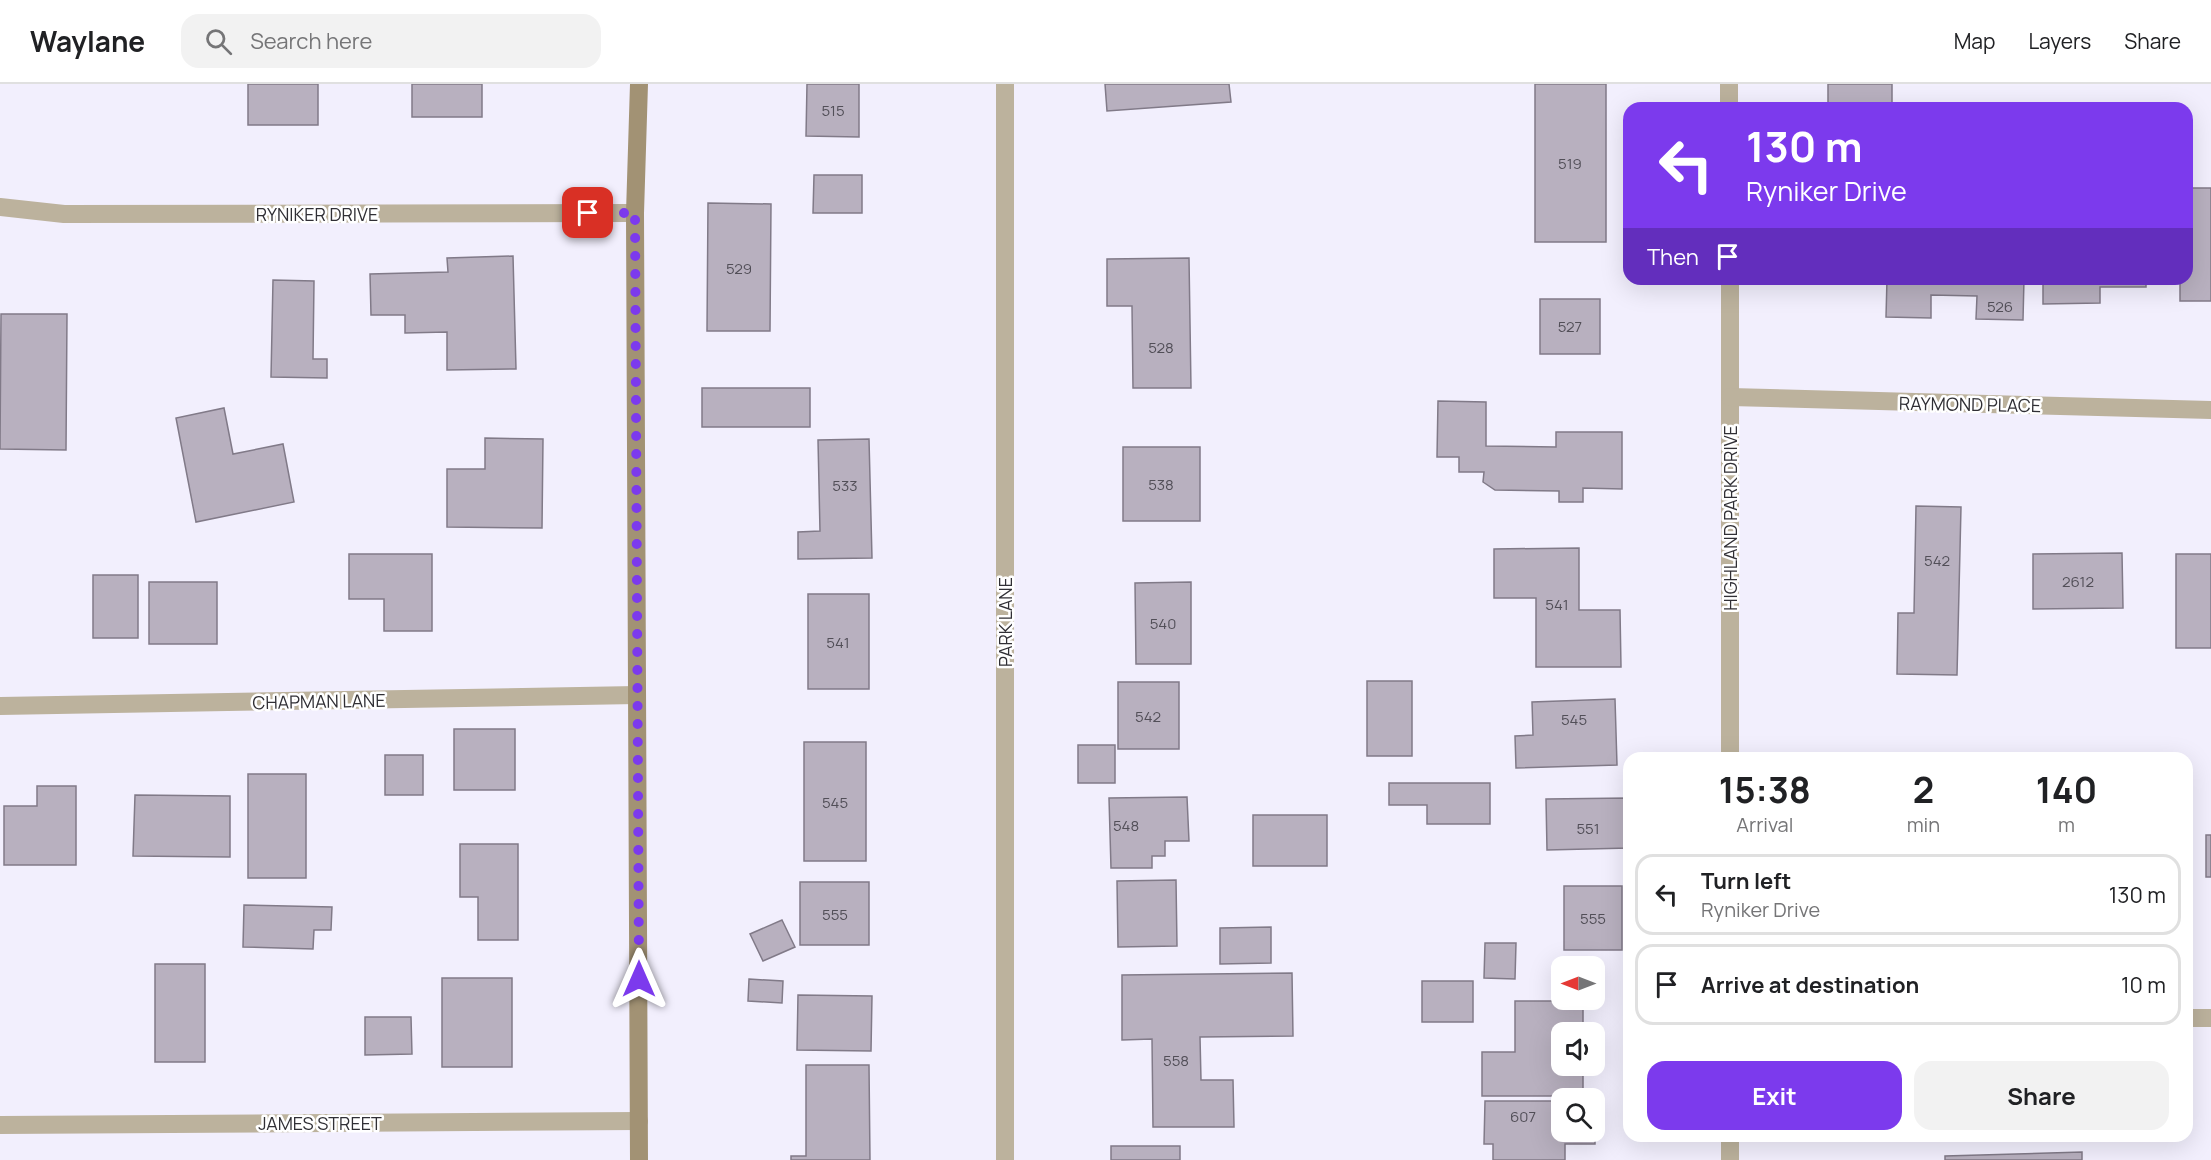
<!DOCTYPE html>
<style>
body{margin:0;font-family:Manrope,sans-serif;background:#f2f2f2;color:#202124;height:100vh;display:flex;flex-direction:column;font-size:22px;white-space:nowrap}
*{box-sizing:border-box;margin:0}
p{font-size:20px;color:#757577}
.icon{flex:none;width:33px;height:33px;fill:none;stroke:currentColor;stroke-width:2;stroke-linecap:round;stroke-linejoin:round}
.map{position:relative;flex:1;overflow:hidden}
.details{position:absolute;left:1623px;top:668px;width:570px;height:390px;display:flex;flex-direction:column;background:#fff;border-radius:18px;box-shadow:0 6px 24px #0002}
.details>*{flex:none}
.top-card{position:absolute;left:1623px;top:18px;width:570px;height:183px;border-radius:18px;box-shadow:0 6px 24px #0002;background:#7c3aed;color:#fff;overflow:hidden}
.needle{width:39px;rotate:270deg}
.buttons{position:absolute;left:1551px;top:872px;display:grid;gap:12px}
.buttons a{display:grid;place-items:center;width:54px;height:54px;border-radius:12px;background:#fff;box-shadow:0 6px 24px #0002;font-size:30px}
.pin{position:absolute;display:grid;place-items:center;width:51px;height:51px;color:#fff;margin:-26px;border-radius:12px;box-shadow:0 3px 9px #0006}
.me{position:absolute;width:66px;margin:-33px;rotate:0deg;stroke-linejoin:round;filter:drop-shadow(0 0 4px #0008)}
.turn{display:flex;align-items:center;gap:21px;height:126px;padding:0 24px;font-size:27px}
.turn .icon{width:78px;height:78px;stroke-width:2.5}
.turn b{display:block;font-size:42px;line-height:51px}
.then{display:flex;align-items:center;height:57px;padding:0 24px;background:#0003;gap:12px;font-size:22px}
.eta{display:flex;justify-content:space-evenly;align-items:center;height:102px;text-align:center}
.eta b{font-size:36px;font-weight:700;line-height:42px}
.cta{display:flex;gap:12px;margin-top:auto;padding:12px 24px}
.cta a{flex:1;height:69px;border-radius:18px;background:#7c3aed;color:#fff;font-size:24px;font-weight:700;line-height:69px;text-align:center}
.cta a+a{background:#f2f2f2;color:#202124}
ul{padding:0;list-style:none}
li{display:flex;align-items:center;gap:18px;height:81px;margin:0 12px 9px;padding:0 12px;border:3px solid #e0e0e0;border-radius:18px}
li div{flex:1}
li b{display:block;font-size:22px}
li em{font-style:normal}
header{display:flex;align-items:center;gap:36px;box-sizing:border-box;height:84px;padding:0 30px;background:#fff;border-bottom:2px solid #e0e0e0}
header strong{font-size:28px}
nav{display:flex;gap:33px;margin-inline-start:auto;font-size:21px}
.search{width:420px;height:54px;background:#f2f2f2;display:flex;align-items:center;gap:15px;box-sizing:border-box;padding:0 21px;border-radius:18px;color:#757577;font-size:22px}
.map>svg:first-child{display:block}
.building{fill:#b8b0bf;stroke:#817a88;stroke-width:1.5}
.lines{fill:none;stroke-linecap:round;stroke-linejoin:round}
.street{stroke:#bcb29d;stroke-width:18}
.secondary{stroke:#a29274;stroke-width:18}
.route{stroke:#7c3aed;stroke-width:10;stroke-dasharray:0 18}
.labels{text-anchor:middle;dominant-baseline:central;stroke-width:5;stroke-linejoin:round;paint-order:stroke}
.number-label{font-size:15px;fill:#524f58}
.street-label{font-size:18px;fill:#302f35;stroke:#fff}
</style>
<header>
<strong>Waylane</strong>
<div class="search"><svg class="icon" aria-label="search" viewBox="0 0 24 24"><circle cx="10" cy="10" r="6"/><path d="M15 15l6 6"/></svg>Search here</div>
<nav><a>Map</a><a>Layers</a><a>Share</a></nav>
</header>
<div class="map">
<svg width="2211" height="1076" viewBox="0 0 2211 1076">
<rect width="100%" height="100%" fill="#f2effd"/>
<g class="building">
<rect x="248" y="0" width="70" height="41"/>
<rect x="412" y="0" width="70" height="33"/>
<path d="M807,0h52v53l-53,-1z"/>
<path d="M1105,0h124l2,18 -124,9z"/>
<rect x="1535" y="0" width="71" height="158"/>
<rect x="1828" y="0" width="64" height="24"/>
<path d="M814,91h48v38h-49z"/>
<path d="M2187,104h24v113h-31v-22h7z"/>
<path d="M708,119l63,1 -1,127h-63z"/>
<path d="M513,172l3,113 -69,1v-38l-42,1v-18h-34l-1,-41 78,-2 -1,-14z"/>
<path d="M1189,174l2,130h-58l-1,-82h-25v-47z"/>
<path d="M1887,195h137l-1,41 -47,-1 1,-23 -46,-1v23l-45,-1z"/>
<path d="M2043,195h103v8h-46v16l-57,1z"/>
<path d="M273,196l41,1 -1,78h14v19l-56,-1z"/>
<rect x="1540" y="215" width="60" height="55"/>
<path d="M1,230h66l-1,136 -66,-1z"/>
<rect x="702" y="304" width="108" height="39"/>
<path d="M1438,317l48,1v44l70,1v-15h66v57l-39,-1v14h-24v-11l-64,-1 -12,-8 1,-10h-25v-15h-22z"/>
<path d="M224,324l9,46 50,-10 11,58 -98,20 -20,-104z"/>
<path d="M485,354l58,1 -1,89 -95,-1v-58h38z"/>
<path d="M869,355l3,119 -74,1v-27l22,-1 -2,-91z"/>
<rect x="1123" y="363" width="77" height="74"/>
<path d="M1916,422l45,1 -4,168 -60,-1 1,-61h16z"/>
<path d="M1579,464v62h41l1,57h-85v-69h-42v-49z"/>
<path d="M2122,469l1,55 -90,1v-55z"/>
<path d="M349,470h83v77h-48v-32h-35z"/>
<rect x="2176" y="470" width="35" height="94"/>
<rect x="93" y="491" width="45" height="63"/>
<rect x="149" y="498" width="68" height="62"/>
<path d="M1191,498v82h-55l-1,-81z"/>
<rect x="808" y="510" width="61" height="95"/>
<rect x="1367" y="597" width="45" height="75"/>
<rect x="1118" y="598" width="61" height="67"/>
<path d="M1615,615l2,66 -101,3 -1,-32 18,-1 -1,-33z"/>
<rect x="454" y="645" width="61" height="61"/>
<rect x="804" y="658" width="62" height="119"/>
<rect x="1078" y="661" width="37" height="38"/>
<rect x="385" y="671" width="38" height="40"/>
<rect x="248" y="690" width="58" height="104"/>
<path d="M1389,699h101v41h-63v-19h-38z"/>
<path d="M37,702h39v79h-72v-59h33z"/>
<path d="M135,711l95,1v61l-97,-1z"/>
<path d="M1187,713l2,44h-24v15h-13v12h-41l-2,-70z"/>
<path d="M1629,714v50l-82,2 -1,-51z"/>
<rect x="1253" y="731" width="74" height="51"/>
<rect x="2206" y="751" width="5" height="42"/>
<path d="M460,760h58v96h-40v-43h-18z"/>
<path d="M1176,796l1,66 -59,1 -1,-66z"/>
<rect x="800" y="798" width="69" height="63"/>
<rect x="1564" y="802" width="58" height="64"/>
<path d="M244,821l88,2 -1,23h-17l-1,19 -70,-2z"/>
<path d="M782,836l13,27 -32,14 -13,-27z"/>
<path d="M1271,843v36l-51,1v-36z"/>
<path d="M1485,859h31l-1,36 -31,-1z"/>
<rect x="155" y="880" width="50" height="98"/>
<path d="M1292,889l1,63 -93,1 1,43h32l1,47h-81l-1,-88 -30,1v-65z"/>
<rect x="442" y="894" width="70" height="89"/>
<path d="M749,895l34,2 -1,22 -34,-2z"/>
<rect x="1422" y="897" width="51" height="41"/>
<path d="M798,911l74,1 -1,55 -74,-1z"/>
<path d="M1515,917h68v31h-21v33h21v31h-101v-44h33z"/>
<path d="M365,933h46l1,37 -47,1z"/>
<path d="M806,981h63l1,95h-79v-4h15z"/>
<path d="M1485,1017h77v30h32l1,-30v43h-30v16h-72v-16h-9z"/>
<rect x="1111" y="1062" width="69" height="14"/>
<path d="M2082,1068v8h-137v-4z"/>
</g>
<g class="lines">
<g class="street">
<path d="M1005,0v1076"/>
<path d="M1729,0v24"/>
<path d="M0,123l64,7 571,-1"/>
<path d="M1730,195v479"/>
<path d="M1730,313l481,13"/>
<path d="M0,622l637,-11"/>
<path d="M2187,934h24"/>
<path d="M0,1041l639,-4"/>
<path d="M1730,1052v24"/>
</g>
<path class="secondary" d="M639,0l-4,129 4,947"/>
</g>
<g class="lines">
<path class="route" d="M588,129h47l4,766"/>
</g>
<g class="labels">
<g class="number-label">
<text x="833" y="26">515</text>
<text x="1570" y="79">519</text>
<text x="739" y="184">529</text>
<text x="2000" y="222">526</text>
<text x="1570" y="242">527</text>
<text x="1161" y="263">528</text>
<text x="1161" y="400">538</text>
<text x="845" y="401">533</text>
<text x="1937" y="476">542</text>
<text x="2078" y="497">2612</text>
<text x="1557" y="520">541</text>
<text x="1163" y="539">540</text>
<text x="838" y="558">541</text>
<text x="1148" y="632">542</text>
<text x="1574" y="635">545</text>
<text x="835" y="718">545</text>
<text x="1126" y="741">548</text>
<text x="1588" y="744">551</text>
<text x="835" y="830">555</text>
<text x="1593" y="834">555</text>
<text x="1176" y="976">558</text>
<text x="1523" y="1032">607</text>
</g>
<g class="street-label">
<text x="317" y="130">RYNIKER DRIVE</text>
<text transform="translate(1970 320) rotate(1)">RAYMOND PLACE</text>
<text transform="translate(1730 434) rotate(-90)">HIGHLAND PARK DRIVE</text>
<text transform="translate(1005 538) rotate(-90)">PARK LANE</text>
<text transform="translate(319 617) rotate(-1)">CHAPMAN LANE</text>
<text x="320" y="1039">JAMES STREET</text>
</g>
</g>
</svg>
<div class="buttons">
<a><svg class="needle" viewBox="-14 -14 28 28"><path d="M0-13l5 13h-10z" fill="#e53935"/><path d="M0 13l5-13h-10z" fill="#757577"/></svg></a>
<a><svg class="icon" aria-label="sound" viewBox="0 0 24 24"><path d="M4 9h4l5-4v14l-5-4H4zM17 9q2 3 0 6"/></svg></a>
<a><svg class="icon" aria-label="search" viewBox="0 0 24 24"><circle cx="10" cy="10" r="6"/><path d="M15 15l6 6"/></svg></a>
</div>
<div class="pin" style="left:588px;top:129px;background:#d93025"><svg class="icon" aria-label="arrive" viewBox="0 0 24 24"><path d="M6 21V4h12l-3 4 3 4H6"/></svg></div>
<svg class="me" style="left:639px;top:895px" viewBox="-20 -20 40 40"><path d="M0-17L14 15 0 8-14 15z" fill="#7c3aed" stroke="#fff" stroke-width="4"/></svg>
<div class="top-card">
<div class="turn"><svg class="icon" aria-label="left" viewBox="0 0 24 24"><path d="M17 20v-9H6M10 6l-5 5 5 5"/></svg><div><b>130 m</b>Ryniker Drive</div></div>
<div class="then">Then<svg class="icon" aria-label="arrive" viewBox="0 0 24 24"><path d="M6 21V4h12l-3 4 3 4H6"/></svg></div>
</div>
<section class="details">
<div class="eta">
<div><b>15:38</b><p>Arrival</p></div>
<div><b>2</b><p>min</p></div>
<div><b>140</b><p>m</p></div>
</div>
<ul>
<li><svg class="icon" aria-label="left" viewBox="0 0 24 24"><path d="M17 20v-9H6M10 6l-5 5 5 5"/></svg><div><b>Turn left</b><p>Ryniker Drive</p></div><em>130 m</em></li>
<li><svg class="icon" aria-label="arrive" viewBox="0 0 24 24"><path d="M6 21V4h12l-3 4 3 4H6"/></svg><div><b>Arrive at destination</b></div><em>10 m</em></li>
</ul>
<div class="cta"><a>Exit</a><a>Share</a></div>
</section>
</div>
